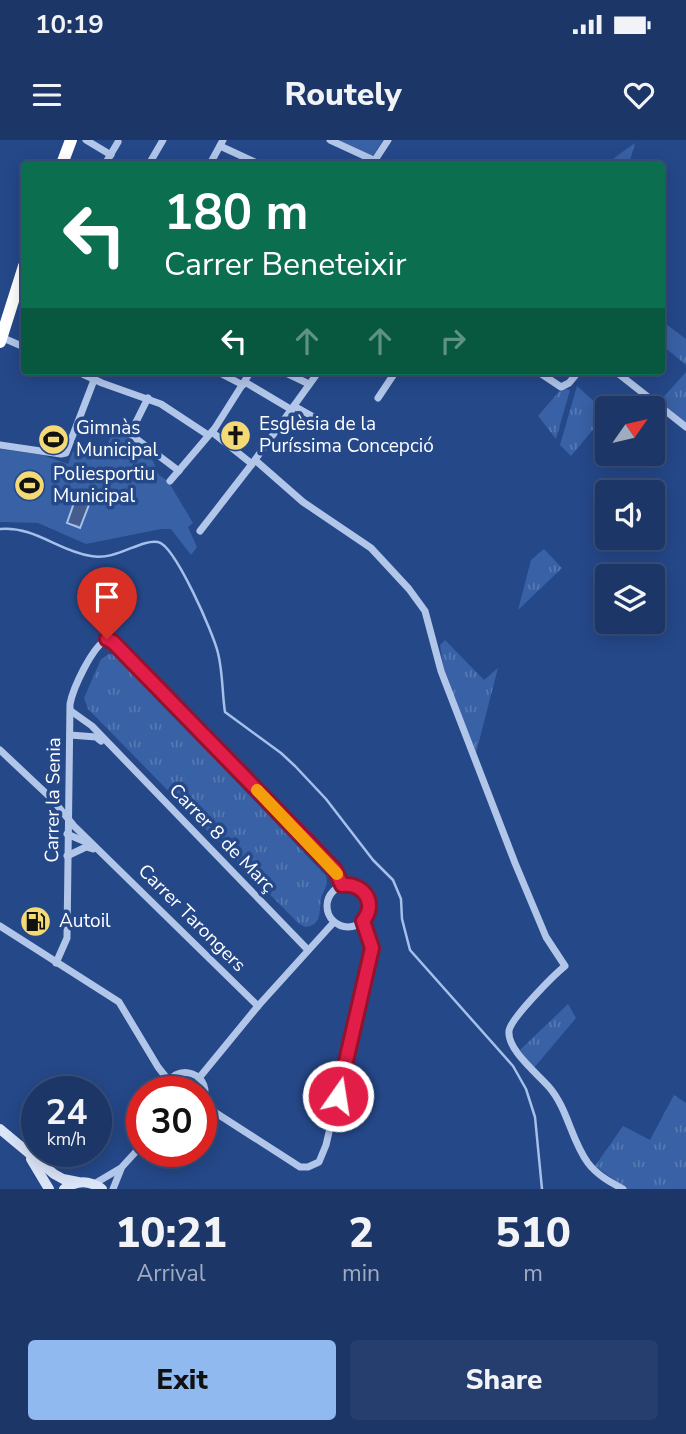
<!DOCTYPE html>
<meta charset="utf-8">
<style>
body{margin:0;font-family:"Nunito Sans",sans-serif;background:#253e6d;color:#f1f3f6;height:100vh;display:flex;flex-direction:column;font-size:26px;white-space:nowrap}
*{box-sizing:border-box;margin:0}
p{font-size:23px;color:#a0abc0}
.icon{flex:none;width:38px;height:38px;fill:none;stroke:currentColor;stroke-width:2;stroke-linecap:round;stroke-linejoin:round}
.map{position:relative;height:1049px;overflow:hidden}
.side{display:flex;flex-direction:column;background:#1c3667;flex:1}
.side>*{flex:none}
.top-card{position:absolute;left:21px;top:21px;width:644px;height:214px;border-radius:7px;box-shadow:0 4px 18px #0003,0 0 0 2px #3a507b;background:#0b6e4f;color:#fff;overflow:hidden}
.needle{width:46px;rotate:56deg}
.controls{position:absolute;left:595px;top:256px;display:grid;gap:14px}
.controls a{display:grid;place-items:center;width:70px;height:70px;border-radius:7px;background:#1c3667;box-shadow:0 4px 18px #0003,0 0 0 2px #3a507b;font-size:35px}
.speed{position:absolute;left:21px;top:936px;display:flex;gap:14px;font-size:35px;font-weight:700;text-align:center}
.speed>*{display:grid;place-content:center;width:91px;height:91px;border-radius:50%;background:#1c3667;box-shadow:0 4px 18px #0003,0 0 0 2px #3a507b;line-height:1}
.speed small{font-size:18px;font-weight:400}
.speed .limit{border:10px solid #d22;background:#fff;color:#111}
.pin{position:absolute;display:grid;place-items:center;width:60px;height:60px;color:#fff;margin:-72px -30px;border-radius:50% 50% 50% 0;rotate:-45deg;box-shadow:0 0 7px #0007}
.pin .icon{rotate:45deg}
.me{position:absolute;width:77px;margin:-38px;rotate:13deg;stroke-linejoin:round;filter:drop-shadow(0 0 5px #0008)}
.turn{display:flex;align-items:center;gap:24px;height:147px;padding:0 28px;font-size:32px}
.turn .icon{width:91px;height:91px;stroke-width:2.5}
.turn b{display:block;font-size:49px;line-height:60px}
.lanes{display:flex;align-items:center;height:66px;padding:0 28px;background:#0003;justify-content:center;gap:35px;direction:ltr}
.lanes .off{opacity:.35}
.eta{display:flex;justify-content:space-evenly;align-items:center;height:119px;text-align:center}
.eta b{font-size:42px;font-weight:800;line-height:49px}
.button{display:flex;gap:14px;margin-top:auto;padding:14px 28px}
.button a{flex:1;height:80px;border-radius:7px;background:#90b9f0;color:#111;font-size:28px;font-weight:800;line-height:80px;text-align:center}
.button a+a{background:#253e6d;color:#f1f3f6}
.status{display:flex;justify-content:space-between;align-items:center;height:49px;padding:0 35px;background:#1c3667;direction:ltr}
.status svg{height:19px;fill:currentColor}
header{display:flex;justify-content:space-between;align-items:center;height:91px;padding:0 28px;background:#1c3667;font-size:32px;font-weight:800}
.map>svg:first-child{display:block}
.grass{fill:url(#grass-tufts)}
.green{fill:#3961a5}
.water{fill:url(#water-ripples);stroke:#a5c0ea;stroke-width:2}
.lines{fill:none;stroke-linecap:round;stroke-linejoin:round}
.stream{stroke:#a5c0ea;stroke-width:2.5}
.street{stroke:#b1c6e9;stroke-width:7}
.secondary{stroke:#dbe5f8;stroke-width:10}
.highway{stroke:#fff;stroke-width:12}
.route-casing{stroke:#92132f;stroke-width:18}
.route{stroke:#e11d48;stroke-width:12}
.slow{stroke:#f59e0b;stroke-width:12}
.labels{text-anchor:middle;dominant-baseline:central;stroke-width:7;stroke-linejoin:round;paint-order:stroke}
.poi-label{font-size:19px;fill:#fff;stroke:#254889;text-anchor:start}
.street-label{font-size:19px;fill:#fff;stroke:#254889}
</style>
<div class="status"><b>10:19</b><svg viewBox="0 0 49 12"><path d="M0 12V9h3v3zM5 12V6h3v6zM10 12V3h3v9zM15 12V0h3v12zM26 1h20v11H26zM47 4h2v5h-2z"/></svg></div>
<header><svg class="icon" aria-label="menu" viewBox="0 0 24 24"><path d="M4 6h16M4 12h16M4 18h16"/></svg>Routely<svg class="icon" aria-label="heart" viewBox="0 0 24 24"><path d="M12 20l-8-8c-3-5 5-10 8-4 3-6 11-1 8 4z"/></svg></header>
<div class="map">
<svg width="686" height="1049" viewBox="0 0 686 1049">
<defs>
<pattern id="grass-tufts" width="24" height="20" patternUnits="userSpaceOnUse" patternTransform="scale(1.75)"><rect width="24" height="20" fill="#3961a5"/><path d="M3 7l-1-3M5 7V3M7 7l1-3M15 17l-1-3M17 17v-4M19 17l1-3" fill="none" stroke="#5779b2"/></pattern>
<pattern id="water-ripples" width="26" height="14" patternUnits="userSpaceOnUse" patternTransform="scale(1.75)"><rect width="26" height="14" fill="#445d8c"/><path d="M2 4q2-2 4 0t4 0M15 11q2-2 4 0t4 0" fill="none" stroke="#60759d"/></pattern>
</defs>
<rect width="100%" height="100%" fill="#254889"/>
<g class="grass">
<path d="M635,3l-6,21h-23z"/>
<path d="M662,181l24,18v26l-24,-20z"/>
<path d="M686,232v51l-27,-21z"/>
<path d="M577,246l30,27 -36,43 -11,-11z"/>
<path d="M562,248l8,2 -14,49 -18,-23z"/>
<path d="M544,409l18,19 -44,42 13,-50z"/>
<path d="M445,500l39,40 14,-12 -22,85 -32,-82 -4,-26z"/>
<path d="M109,514h6l9,9 202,213c3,10 -3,14 -5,23 -2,14 1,26 -16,28l-7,-4 -210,-214 -4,-11 17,-39z"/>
<path d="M568,864l8,14 -43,51 -13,-19z"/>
<path d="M674,955l12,8v86h-59l-32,-23 28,-40 27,14z"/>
</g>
<g class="green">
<path d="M338,0h45l-11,17z"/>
<path d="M115,287l40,29 -3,3 7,16 9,6 25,42 -5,4 9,20 -6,8 -20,-26h-10l-75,15 -48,-21 -38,-1v-73l43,6 25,9 5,-13 29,5z"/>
</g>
<path class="water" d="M76,357l14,5 -10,26 -13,-5z"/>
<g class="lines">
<path class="stream" d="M0,389c35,-3 58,22 91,27 25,5 49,-17 67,-14 17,3 56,93 60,111 5,20 4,40 7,59l56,41 14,13 31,33 47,61 20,20 8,19 1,20 8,31 103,116 13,23 9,28 7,72"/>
<g class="street">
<path d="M86,0l25,15"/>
<path d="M330,0l52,24"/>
<path d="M220,6l39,18"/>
<path d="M373,23l15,-23"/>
<path d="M105,24l13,-22"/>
<path d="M149,24l14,-24"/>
<path d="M210,24l13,-24"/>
<path d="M1,197l23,10"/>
<path d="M76,231l26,12 59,21 47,31"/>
<path d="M216,231l27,14"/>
<path d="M537,231l24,16 8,-4 10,-12"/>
<path d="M615,231l71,56"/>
<path d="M284,232l25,12"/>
<path d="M245,242l47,28"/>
<path d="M148,258l-18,36 49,37"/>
<path d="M378,258l18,-27"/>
<path d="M294,266l25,14"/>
<path d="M212,292l40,32"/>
<path d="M0,305l61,9 5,-1 28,-73"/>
<path d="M255,320l48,42 68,46 38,41 16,22 16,60 74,192 31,74 19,29c-11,9 -55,53 -56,65 -2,19 29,43 40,56 19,22 22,53 39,76 9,12 22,19 35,26"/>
<path d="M170,341l45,-53 36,-57"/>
<path d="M200,391l52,-67 67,-93"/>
<path d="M71,571l21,15 216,224"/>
<path d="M70,595l26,2 5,4"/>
<path d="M0,610l52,49 22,27 184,180"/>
<path d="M67,694l21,9"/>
<path d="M67,716l19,-9 7,2"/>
<circle cx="348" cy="766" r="21"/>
<path d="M0,786l119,76 39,65 11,14"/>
<path d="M56,823l11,-25 3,-234c3,-16 22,-57 37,-65l6,3 222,228 8,15"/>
<path d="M199,938l59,-72 76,-84"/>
<path d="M165,952c6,-35 54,-18 36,13"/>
<path d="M202,964l98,63h8l11,-5 7,-17 46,-197 -9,-27"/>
<path d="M94,1044l27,-16 21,-23"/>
<path d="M113,1049l8,-20"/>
</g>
<g class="secondary">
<path d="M0,989l54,45 9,5 15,3"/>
<path d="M31,1019l18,30"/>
<path d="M64,1049c13,-9 25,-9 38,0"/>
</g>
<g class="highway">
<path d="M62,24l9,-24"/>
<path d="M0,202l24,-76"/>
</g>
</g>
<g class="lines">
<defs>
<path id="route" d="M107,499l6,3 222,228 7,15c23,-2 35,19 21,36l9,27 -34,148"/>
</defs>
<use href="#route" class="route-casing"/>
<use href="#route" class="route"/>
<path class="slow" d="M257,650l80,84"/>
</g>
<defs>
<symbol id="church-disc" viewBox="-11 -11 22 22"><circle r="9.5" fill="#f4d975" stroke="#254889"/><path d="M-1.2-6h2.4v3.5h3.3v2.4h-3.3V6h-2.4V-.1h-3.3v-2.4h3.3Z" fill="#111"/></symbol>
<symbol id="stadium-disc" viewBox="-11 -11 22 22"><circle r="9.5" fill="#f4d975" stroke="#254889"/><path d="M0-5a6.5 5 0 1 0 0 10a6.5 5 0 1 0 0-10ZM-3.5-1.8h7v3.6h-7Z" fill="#111"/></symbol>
<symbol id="fuel-disc" viewBox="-11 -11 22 22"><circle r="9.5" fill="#f4d975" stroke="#254889"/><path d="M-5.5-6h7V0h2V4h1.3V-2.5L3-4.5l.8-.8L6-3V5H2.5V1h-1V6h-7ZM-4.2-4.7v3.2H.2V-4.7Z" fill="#111"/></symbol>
</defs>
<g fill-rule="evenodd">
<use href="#church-disc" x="218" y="278" width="35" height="35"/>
<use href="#stadium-disc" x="36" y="282" width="35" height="35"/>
<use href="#stadium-disc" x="12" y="328" width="35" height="35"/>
<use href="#fuel-disc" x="18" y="764" width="35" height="35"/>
</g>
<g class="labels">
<g class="poi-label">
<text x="259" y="284">Esglèsia de la<tspan x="259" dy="22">Puríssima Concepció</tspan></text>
<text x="76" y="288">Gimnàs<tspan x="76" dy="22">Municipal</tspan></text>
<text x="53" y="334">Poliesportiu<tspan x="53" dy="22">Municipal</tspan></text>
<text x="59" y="781">Autoil</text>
</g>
<g class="street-label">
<text transform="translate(53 660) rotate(-89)">Carrer la Senia</text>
<text transform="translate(222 698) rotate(46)">Carrer 8 de Març</text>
<text transform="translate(192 778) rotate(45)">Carrer Tarongers</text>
</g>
</g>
</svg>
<div class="controls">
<a><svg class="needle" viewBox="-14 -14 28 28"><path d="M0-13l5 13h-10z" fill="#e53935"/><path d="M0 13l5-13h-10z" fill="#a0abc0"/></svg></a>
<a><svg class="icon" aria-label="sound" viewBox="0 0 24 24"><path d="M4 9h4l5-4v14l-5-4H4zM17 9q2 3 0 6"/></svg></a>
<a><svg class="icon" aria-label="layers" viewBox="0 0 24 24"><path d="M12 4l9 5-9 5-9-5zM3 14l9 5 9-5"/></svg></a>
</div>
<div class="speed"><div>24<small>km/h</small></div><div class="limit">30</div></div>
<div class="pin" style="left:107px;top:499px;background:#d93025"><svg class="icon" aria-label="arrive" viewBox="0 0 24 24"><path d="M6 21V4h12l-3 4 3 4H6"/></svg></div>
<svg class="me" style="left:338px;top:956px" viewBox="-20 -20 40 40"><circle r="17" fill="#e11d48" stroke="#fff" stroke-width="3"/><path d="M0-11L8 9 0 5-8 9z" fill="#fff"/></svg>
<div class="top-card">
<div class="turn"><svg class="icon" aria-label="left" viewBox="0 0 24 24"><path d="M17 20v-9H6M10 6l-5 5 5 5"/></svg><div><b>180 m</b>Carrer Beneteixir</div></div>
<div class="lanes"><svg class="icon" aria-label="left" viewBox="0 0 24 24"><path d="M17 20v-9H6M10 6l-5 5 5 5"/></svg><svg class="icon off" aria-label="ahead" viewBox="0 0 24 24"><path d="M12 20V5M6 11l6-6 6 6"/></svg><svg class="icon off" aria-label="ahead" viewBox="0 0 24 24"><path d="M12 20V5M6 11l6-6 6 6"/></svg><svg class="icon off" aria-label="right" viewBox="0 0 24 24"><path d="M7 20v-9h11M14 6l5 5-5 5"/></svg></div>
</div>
</div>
<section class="side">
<div class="eta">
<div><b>10:21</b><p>Arrival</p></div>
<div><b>2</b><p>min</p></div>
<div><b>510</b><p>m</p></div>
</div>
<div class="button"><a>Exit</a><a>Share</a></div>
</section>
